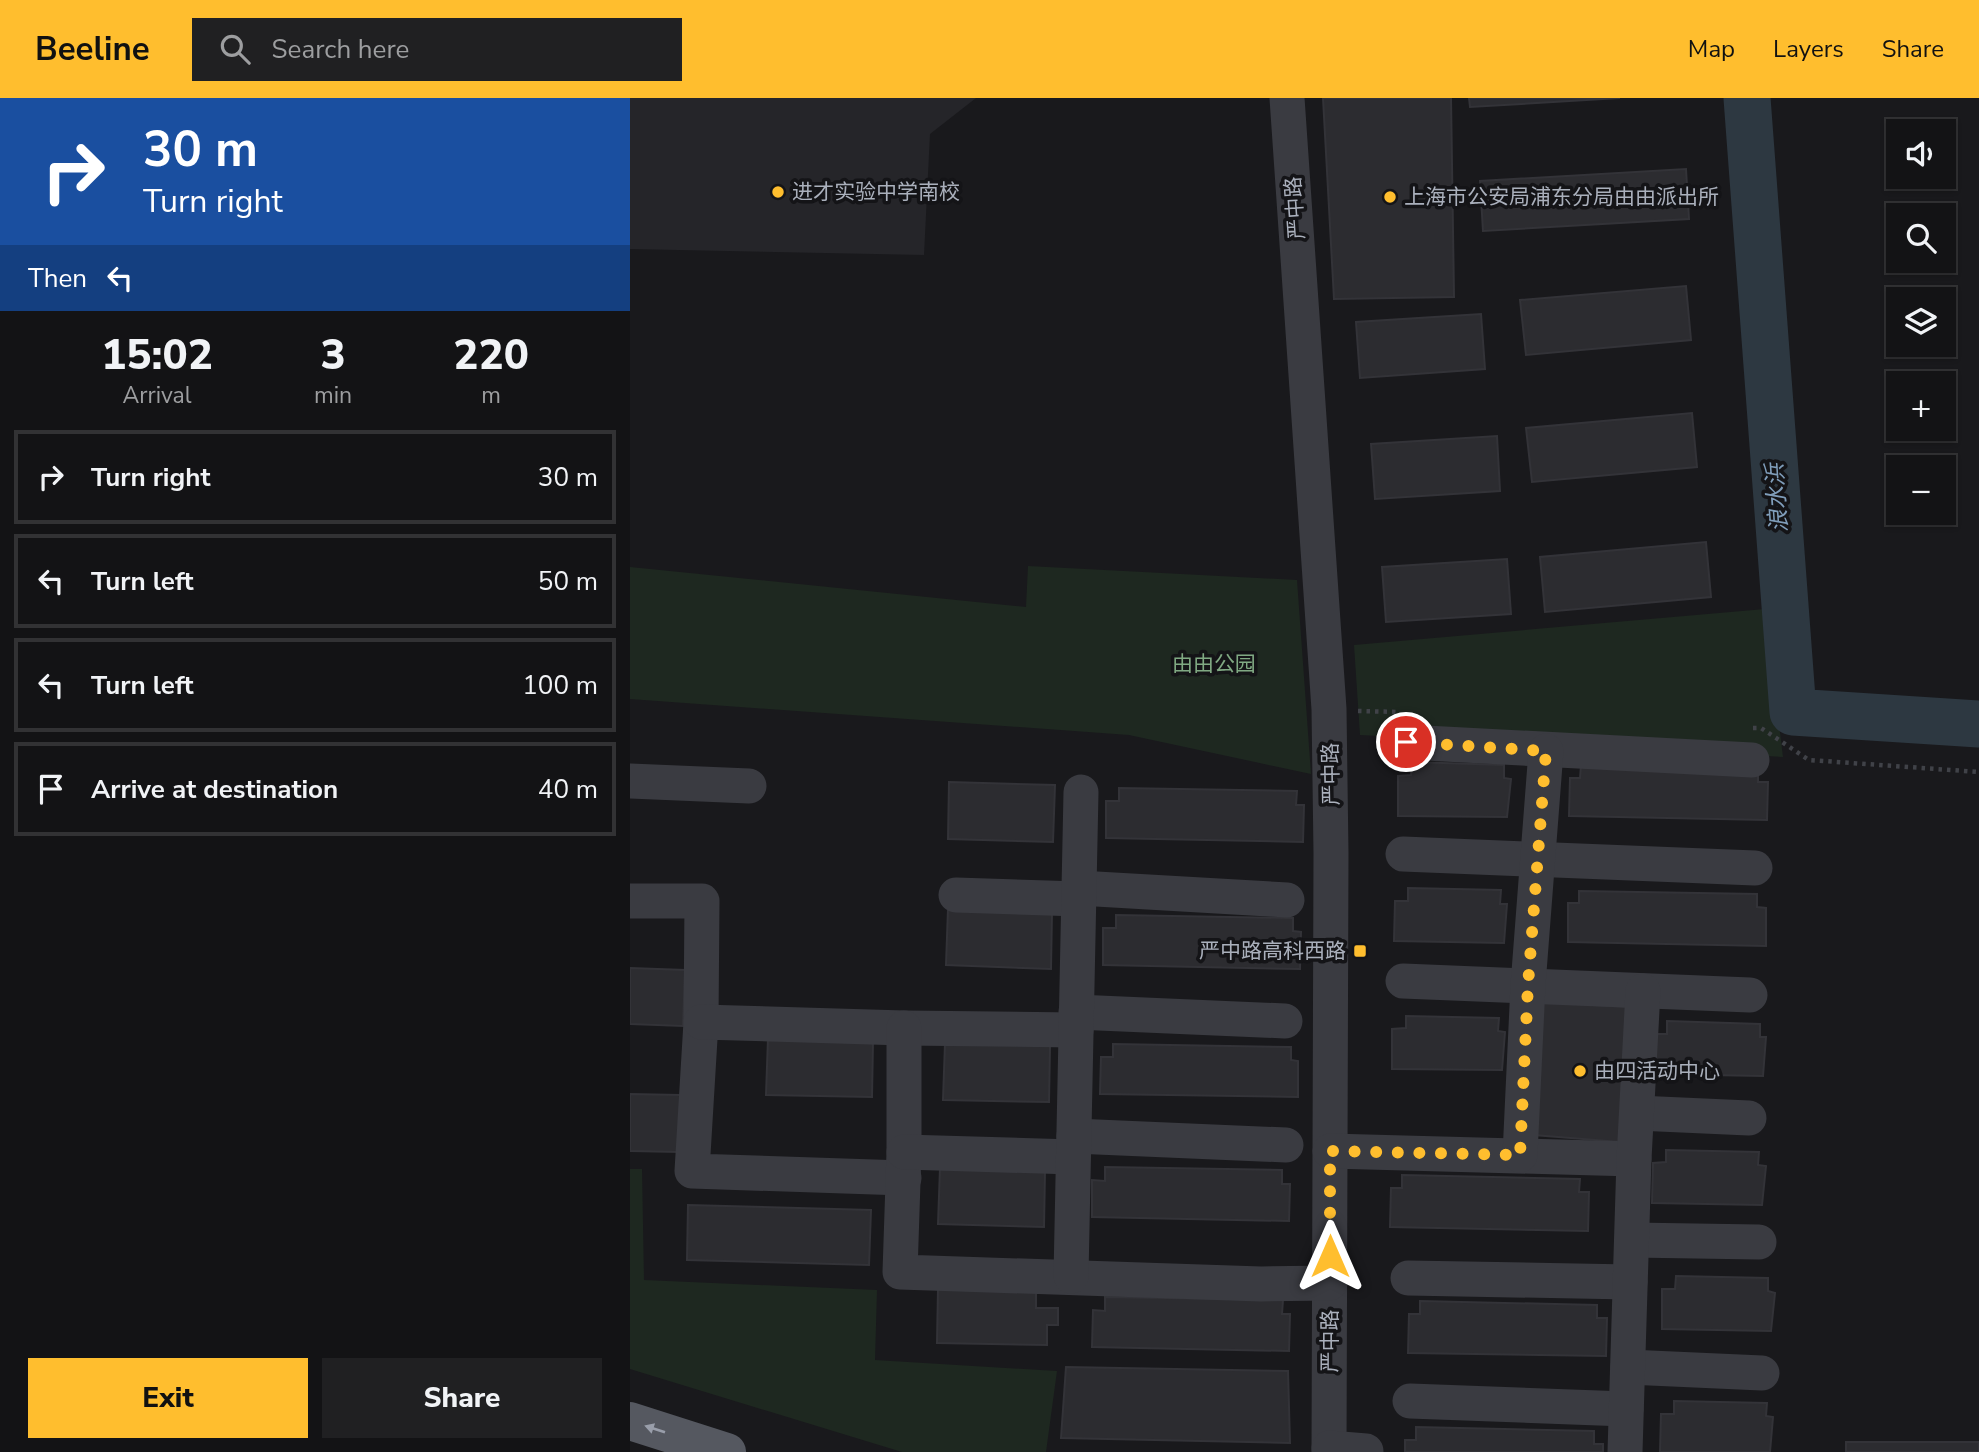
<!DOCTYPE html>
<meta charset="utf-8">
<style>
body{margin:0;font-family:"Nunito Sans","Noto Sans SC",sans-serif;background:#202022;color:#f1f3f6;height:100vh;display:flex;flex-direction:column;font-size:26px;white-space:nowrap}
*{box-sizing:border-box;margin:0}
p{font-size:23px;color:#9d9ea0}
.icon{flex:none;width:38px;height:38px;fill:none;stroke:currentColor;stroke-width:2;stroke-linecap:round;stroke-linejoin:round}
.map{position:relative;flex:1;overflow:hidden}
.drawer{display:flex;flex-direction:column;background:#131315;width:630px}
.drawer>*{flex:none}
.top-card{background:#1a4fa0;color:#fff;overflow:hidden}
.controls{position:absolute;left:1256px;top:21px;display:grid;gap:14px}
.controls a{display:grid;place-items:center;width:70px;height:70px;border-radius:0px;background:#131315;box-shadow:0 2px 5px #0004,0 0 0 2px #323234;font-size:35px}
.pin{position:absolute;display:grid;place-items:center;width:60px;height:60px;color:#fff;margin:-30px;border:4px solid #fff;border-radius:50%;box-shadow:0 2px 7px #0007}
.me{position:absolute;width:77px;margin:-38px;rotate:0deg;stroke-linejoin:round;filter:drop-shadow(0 0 5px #0008)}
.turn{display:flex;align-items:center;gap:24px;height:147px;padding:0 28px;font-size:32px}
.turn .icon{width:91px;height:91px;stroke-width:2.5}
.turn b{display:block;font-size:49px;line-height:60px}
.then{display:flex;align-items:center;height:66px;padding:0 28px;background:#0003;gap:14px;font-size:26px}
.eta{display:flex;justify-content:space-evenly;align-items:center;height:119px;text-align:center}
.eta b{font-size:42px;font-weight:800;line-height:49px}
.action{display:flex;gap:14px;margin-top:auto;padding:14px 28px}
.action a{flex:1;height:80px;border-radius:0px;background:#ffbe2e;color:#111;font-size:28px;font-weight:800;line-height:80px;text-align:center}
.action a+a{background:#202022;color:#f1f3f6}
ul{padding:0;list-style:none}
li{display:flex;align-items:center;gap:21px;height:94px;margin:0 14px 10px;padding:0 14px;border:4px solid #323234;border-radius:0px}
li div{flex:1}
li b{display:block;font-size:26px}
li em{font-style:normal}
header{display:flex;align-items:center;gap:42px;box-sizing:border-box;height:98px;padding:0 35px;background:#ffbe2e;color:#111}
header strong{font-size:33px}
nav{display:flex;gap:38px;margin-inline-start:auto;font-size:24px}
.search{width:490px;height:63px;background:#202022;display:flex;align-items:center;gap:18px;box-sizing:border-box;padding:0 24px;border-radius:0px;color:#9d9ea0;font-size:26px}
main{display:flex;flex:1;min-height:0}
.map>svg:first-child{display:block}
.built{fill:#252529}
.green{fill:#1e2820}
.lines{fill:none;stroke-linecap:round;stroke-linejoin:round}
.river{stroke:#2d3841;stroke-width:47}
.building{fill:#2c2c30;stroke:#333338;stroke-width:2}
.path{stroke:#404248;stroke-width:4.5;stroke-dasharray:3.5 5;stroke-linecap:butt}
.minor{stroke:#3a3b41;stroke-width:35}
.major{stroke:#555860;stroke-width:38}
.oneway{fill:#999eaa}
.route{stroke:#ffbe2e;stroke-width:12;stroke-dasharray:0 21.6}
.poi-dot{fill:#ffbe2e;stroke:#141417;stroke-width:2.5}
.labels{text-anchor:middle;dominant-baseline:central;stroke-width:7;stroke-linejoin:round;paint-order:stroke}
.poi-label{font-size:21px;fill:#aab0bc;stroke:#141417;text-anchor:start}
.street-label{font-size:21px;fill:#aab0bc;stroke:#141417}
.park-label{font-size:21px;fill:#80a983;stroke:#141417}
.water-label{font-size:23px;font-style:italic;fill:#7f9dba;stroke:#141417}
</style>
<header>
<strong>Beeline</strong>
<div class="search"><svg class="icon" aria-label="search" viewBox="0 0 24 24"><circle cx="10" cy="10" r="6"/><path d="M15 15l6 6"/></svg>Search here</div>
<nav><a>Map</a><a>Layers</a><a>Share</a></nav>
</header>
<main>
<section class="drawer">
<div class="top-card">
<div class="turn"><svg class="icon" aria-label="right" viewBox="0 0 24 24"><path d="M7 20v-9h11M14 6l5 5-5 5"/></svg><div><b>30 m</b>Turn right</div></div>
<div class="then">Then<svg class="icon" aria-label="left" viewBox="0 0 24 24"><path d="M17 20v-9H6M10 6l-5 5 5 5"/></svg></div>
</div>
<div class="eta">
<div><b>15:02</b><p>Arrival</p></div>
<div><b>3</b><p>min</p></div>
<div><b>220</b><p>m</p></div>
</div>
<ul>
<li><svg class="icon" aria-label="right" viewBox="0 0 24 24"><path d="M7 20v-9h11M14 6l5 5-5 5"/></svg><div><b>Turn right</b></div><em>30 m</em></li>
<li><svg class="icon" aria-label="left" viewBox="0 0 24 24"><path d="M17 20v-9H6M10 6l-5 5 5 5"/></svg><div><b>Turn left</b></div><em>50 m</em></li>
<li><svg class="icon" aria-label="left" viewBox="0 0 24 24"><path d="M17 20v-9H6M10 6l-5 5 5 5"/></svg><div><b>Turn left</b></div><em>100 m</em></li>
<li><svg class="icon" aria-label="arrive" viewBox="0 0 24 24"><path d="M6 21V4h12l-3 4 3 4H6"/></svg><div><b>Arrive at destination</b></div><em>40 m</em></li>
</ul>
<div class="action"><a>Exit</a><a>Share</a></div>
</section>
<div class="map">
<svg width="1349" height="1354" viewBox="0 0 1349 1354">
<rect width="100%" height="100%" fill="#19191c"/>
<path class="built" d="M0,0h346l-46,36 -6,121 -294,-6z"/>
<g class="green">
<path d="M398,468l269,14 14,194 -182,-39 -499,-36v-132l396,40z"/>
<path d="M1135,511l18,148 -423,-22 -6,-90z"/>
<path d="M0,1071h12l2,111 233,10 -2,70 182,11 -11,81h-144l-272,-83z"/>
</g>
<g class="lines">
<path class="river" d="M1117,0l46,614 186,12"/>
</g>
<g class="building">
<path d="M693,0h128l3,199 -120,2z"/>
<path d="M839,0h151l-150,9z"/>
<path d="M1056,71l3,50 -206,12 -3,-50z"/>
<path d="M1056,188l5,54 -165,15 -6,-55z"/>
<path d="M851,216l4,55 -125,9 -4,-56z"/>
<path d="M1062,315l5,54 -165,15 -6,-54z"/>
<path d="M867,338l3,55 -125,8 -4,-55z"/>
<path d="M1076,444l5,55 -166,15 -5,-55z"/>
<path d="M877,461l4,55 -125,8 -4,-55z"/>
<path d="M782,664l92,3v13l7,1 -4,38 -109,-1v-40l13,-1z"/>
<path d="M951,667l177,3v14h10l-1,38 -198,-4 1,-38h10z"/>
<path d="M319,684l106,3 -2,57 -105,-3z"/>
<path d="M489,690l178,3 -1,14h8l-1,37 -197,-4v-37h13z"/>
<path d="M778,790l93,2 -1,14h7l-3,39 -110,-2 1,-40h13z"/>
<path d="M949,793l178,3v13l9,1v38l-198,-4v-39h11z"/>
<path d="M318,811l104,3 -1,57 -105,-4z"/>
<path d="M486,817l177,3v13l8,1 -1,37 -197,-4v-37h13z"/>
<path d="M0,870l55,2 -2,56 -53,-2z"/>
<path d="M910,904l87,5 -7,135 -86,-7z"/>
<path d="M776,918l93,2 -1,13 7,1 -3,38 -110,-1v-40l14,-1z"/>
<path d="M1037,923l93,3v13h6l-3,39 -110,-2 1,-40h13z"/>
<path d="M138,940l105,3 -1,56 -106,-2z"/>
<path d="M315,945l105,3 -1,56 -106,-2z"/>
<path d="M483,946l178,3v13l7,1v36l-198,-3 1,-37h12z"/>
<path d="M0,996l50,1 -1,57 -49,-1z"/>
<path d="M1036,1052l93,2 -1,13 8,1 -4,39 -110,-2 1,-40 13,-1z"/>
<path d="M475,1069l177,3v14h8l-1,37 -197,-4v-37l13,1z"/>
<path d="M310,1070l105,3 -1,56 -106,-3z"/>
<path d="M772,1077l178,4 -1,13h10l-1,39 -198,-4 1,-39h11z"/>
<path d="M58,1107l183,5 -2,55 -182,-5z"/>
<path d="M1046,1178l92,2v13l7,2 -4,38 -109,-2v-40h13z"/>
<path d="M308,1191l98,2v17h22v17h-11v20l-110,-2z"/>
<path d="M475,1199l178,3 -1,14h8l-1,37 -197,-4 1,-37 12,1z"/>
<path d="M790,1203l177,4v13h10l-1,38 -198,-3 1,-39h11z"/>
<path d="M436,1269l222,4 2,72 -229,-5z"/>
<path d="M1044,1303l93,2 -1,13 7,1 -3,35h-110l1,-38h13z"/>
<path d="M786,1329l178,4v13h9v8h-198v-12h11z"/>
<rect x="1216" y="1344" width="133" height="10"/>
</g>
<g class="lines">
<g class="path">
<path d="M728,613l41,1"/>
<path d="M1123,630h8l48,32 170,12"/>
</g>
<g class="minor">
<path d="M657,0l42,611 2,144 -2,599"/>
<path d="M776,644l346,18"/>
<path d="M0,683l119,5"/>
<path d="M773,756l352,14"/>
<path d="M449,790l208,12"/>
<path d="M326,797l123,4"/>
<path d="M0,803h72l-1,121 -9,149 212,7"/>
<path d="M773,883l347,14"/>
<path d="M446,914l209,9"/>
<path d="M71,924l203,6 172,2"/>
<path d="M274,930v124l-4,120 361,12 69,-1"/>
<path d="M1007,1015l112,5"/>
<path d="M444,1038l212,9"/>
<path d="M700,1053l304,8"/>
<path d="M274,1054l169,5"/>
<path d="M890,1057l8,-170 18,-234"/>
<path d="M1002,1142l127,2"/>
<path d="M441,1178l10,-484"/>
<path d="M778,1180l222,4"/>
<path d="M998,1269l134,6"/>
<path d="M780,1303l216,8"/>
<path d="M699,1350l37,3"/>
<path d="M995,1354l9,-293 9,-168"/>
</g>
<path class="major" d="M0,1323l97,31"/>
</g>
<defs><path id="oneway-solid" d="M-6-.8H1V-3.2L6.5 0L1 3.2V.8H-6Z" transform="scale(1.75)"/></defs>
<use class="oneway" href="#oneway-solid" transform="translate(25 1331) rotate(-162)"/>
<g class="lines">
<path class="route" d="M700,1158v-105l190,4 8,-170 18,-234 -140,-9"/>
</g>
<g class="poi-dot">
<circle cx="148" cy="94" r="7"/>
<circle cx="760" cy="99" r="7"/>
<rect x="723" y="846" width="14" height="14" rx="3.5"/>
<circle cx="950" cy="973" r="7"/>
</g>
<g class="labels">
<g class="poi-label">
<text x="162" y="94">进才实验中学南校</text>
<text x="774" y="99">上海市公安局浦东分局由由派出所</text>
<text x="716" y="853" text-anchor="end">严中路高科西路</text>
<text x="964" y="973">由四活动中心</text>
</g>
<g class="street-label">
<text transform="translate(665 110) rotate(-94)">严中路</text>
<text transform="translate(701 676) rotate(-91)">严中路</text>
<text transform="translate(700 1243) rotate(-90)">严中路</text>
</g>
<g class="park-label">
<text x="584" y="566">由由公园</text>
</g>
<g class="water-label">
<text transform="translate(1147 400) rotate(-94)">浪水浜</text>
</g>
</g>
</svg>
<div class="controls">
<a><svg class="icon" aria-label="sound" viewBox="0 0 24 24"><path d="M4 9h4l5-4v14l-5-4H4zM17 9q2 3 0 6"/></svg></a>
<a><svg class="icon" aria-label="search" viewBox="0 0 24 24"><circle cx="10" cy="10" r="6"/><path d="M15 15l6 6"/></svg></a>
<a><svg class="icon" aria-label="layers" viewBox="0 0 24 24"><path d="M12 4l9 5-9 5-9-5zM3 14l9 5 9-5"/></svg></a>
<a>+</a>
<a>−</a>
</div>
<div class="pin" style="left:776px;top:644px;background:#d93025"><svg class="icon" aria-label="arrive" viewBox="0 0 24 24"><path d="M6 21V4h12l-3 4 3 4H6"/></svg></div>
<svg class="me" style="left:700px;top:1158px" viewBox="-20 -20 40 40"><path d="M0-17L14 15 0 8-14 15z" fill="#ffbe2e" stroke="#fff" stroke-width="4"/></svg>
</div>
</main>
